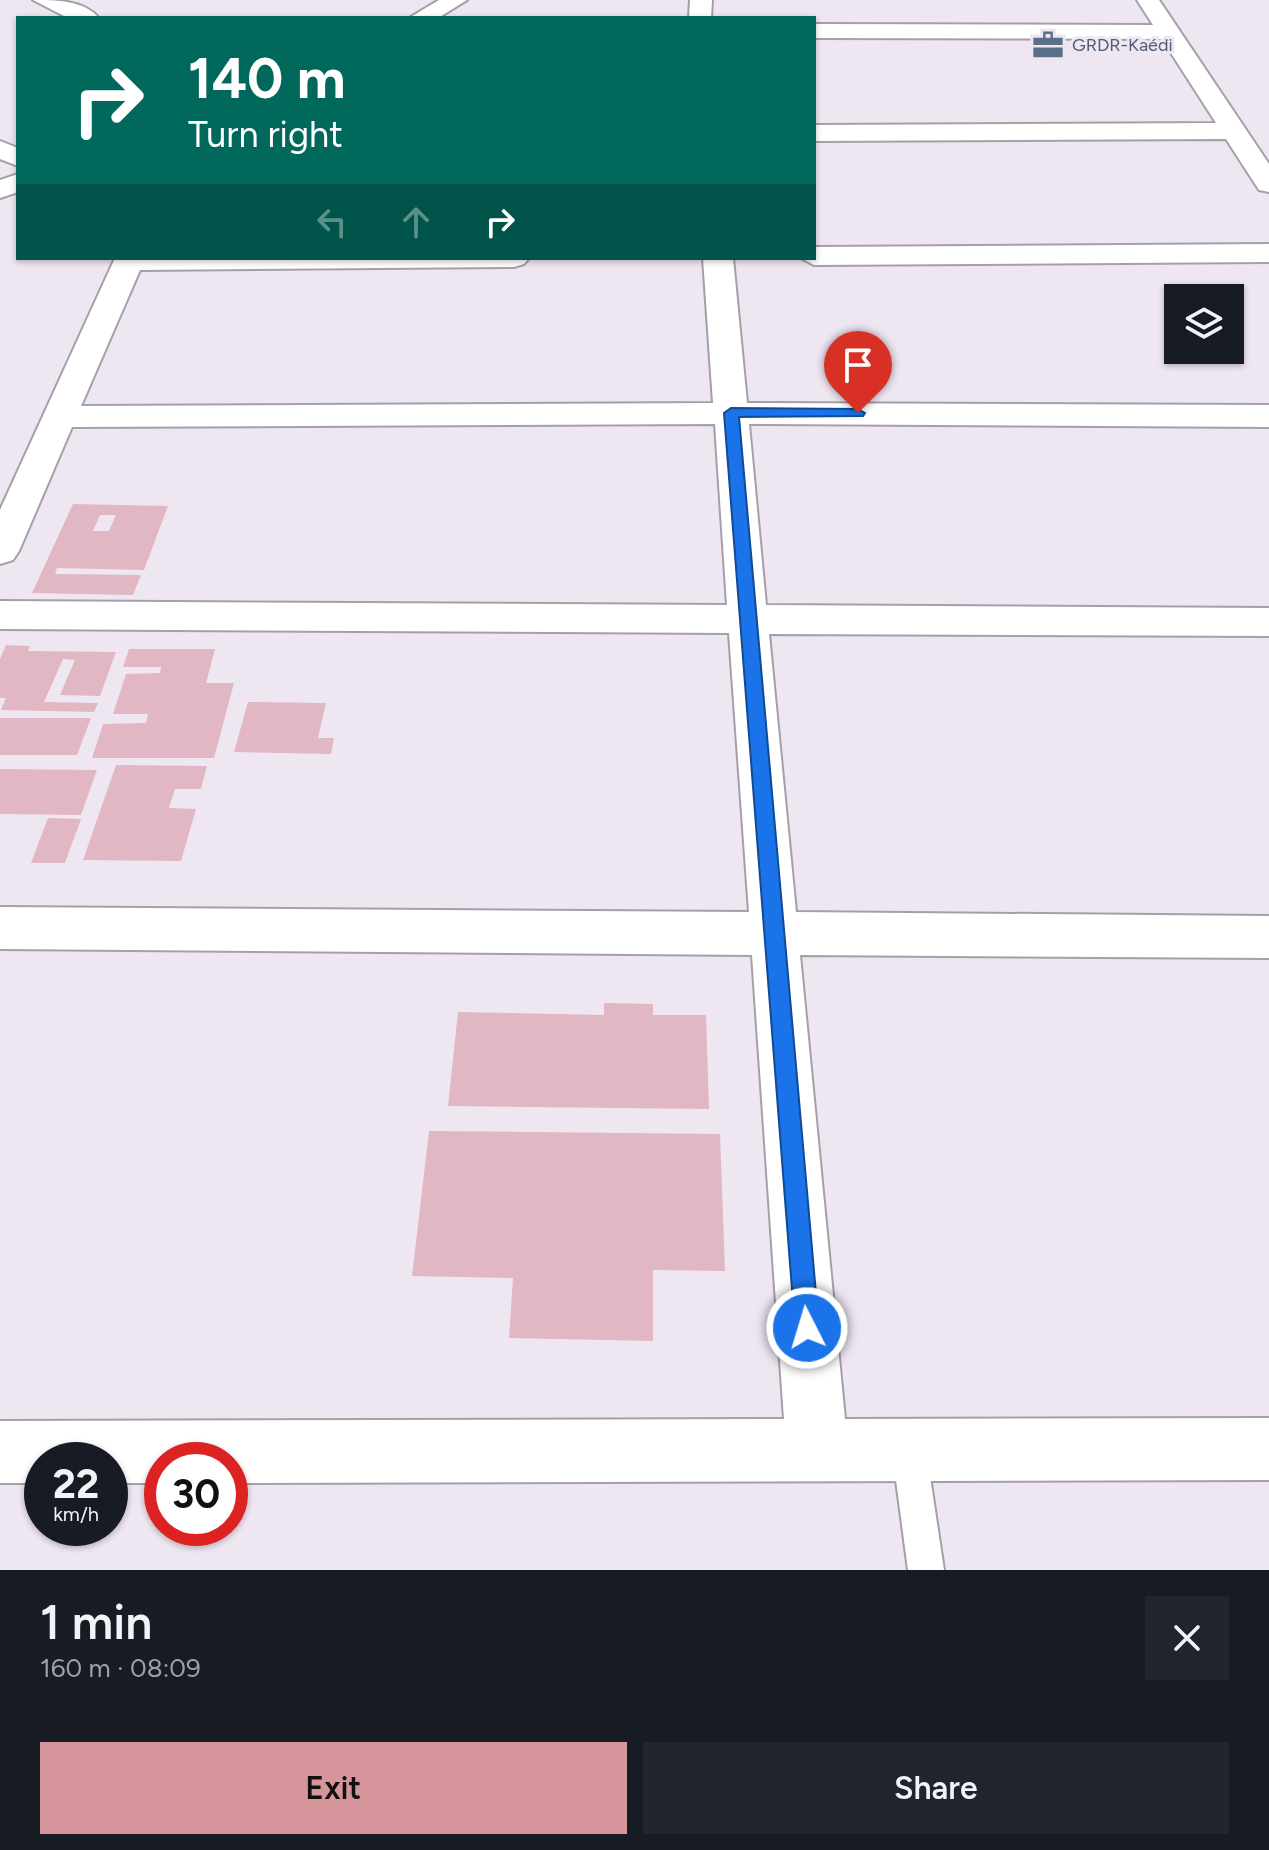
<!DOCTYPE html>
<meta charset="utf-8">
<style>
body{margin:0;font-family:Figtree,sans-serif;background:#20242c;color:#f1f3f6;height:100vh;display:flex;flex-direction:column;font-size:30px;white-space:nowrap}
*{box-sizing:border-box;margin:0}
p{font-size:26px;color:#9ea1a6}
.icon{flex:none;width:44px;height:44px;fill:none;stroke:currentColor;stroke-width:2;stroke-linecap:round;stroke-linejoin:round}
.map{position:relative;height:1570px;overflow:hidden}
.side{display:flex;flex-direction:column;background:#171b24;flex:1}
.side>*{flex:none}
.hud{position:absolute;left:16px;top:16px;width:800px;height:244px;border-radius:0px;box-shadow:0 2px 6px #0004;background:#00695c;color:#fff;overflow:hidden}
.fabs{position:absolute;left:1164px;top:284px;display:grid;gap:16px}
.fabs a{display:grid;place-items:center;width:80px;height:80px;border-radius:0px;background:#171b24;box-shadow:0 2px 6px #0004;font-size:40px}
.speed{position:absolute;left:24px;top:1442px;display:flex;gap:16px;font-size:40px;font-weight:700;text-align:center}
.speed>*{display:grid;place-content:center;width:104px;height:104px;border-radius:50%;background:#171b24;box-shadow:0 2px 6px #0004;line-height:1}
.speed small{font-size:20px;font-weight:400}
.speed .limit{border:12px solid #d22;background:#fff;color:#111}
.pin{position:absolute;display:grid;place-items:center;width:68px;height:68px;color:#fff;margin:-82px -34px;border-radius:50% 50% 50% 0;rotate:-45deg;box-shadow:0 0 8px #0007}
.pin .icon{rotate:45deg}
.me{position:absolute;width:88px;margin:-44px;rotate:355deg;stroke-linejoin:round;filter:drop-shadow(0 0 6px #0008)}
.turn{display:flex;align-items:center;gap:28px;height:168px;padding:0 40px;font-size:36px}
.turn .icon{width:104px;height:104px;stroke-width:2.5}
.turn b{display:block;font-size:56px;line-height:68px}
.lanes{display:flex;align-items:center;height:76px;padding:0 40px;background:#0003;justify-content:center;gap:40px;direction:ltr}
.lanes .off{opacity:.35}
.round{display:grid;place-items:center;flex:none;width:84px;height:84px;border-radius:0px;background:#20242c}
.headline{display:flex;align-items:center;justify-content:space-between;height:136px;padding:0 40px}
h1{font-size:48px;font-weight:600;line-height:60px}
.button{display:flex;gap:16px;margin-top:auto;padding:16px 40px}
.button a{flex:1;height:92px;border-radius:0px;background:#d6959b;color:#111;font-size:32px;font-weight:600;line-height:92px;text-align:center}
.button a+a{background:#20242c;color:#f1f3f6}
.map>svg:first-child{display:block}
.building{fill:#e2b7c4;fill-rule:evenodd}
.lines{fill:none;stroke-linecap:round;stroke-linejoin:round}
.service-casing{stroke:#a69fa9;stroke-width:4}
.minor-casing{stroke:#a69fa9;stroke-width:4}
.service{fill:#fff;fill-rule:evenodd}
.minor{fill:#fff;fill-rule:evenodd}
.route{fill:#1a73e8;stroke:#114b97;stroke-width:2}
.labels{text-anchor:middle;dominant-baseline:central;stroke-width:6;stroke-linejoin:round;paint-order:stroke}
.far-service-label{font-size:18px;fill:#4e5e75;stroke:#eee6f1;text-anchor:start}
</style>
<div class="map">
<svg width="1269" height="1570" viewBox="0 0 1269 1570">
<rect width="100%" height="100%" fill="#eee6f1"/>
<g class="building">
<path d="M73,504l95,2 -24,64 -87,-2 -2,6 86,1 -8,20 -101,-2zM100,515h16l-7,16h-16z"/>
<path d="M6,645l24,1 -2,5 88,1 -16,44 -40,-1 15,-35 -12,-1 -19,43 54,1 -4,9 -93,-2 5,-12h-6v-39z"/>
<path d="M129,649h86l-9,34h28l-20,75h-122l11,-34 43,-1 2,-9h-35l13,-40 34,-1 1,-6h-38z"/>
<path d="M248,702l78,1 -8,35h16l-3,16 -97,-2z"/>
<path d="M0,718h91l-14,37h-77z"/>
<path d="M116,765l91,1 -6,23h-26l-6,19 27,1 -15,52 -98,-1z"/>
<path d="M0,769l97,1 -16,45 -81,-1z"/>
<path d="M48,818l33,1 -16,44h-34z"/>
<path d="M604,1003l49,1v11h53l3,94 -261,-3 10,-94 146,3z"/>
<path d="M429,1131l291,3 5,137 -72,-1v71l-144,-3 4,-60 -101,-2z"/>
</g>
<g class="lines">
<defs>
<path id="service" d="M909,1433l12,5 5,12 18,120h-36l-16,-120 5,-12z"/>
<g id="minor">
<path d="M33,0c22,0 51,0 66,18h-31z"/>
<path d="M439,0h28l-29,18h-29z"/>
<path d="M690,0h22l-1,18h-22z"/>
<path d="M1137,0h22l110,164v28l-10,-2 -33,-51 -412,2v-16l402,-2 -54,-84 -348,-1v-14l339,1z"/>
<path d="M0,141l18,7v18l-18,-7z"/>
<path d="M18,174v18l-18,6v-18z"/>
<path d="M1269,244v18l-455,3 -13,-7h13v-11z"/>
<path d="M115,258h414l-5,6 -10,3 -374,3 -59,136 632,-3 -10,-145h30l14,145 522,2v22l-520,-3 17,181 503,3v28l-500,-2 27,278 473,4v42l-469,-3 45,464 424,-1v62l-1039,3v-23h-68v23h-52v-23h-68v23h-42v-62l784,-2 -32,-464 -752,-6v-42l749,5 -20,-279 -729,-4v-28l727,4 -12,-181 -643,3 -53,124 -6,9 -13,4v-54z"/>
</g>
</defs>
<use href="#service" class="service-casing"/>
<use href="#minor" class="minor-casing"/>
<use href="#service" class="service"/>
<use href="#minor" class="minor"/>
</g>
<path class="route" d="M858,409l7,4 -2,3 -124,1 80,911 -3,9 -9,3 -8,-3 -4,-9 -71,-915 7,-5z"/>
<defs>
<symbol id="office-bare" viewBox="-9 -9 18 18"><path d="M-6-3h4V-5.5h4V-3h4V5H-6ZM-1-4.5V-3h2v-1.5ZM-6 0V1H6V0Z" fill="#5c6f8a" stroke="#eee6f1" stroke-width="2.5" paint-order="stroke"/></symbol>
</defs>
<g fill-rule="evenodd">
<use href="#office-bare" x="1026" y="23" width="44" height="44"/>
</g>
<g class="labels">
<g class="far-service-label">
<text x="1072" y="45">GRDR-Kaédi</text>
</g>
</g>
</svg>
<div class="fabs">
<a><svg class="icon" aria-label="layers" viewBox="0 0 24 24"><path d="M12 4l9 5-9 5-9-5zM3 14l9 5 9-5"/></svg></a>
</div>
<div class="speed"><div>22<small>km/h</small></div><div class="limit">30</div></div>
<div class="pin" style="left:858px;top:413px;background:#d93025"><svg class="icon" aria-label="arrive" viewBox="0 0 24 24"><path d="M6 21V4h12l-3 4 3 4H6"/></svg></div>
<svg class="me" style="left:807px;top:1328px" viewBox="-20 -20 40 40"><circle r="17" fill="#1a73e8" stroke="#fff" stroke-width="3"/><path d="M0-11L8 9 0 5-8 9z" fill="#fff"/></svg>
<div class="hud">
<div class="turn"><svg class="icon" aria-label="right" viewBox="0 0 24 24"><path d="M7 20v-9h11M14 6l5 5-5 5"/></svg><div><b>140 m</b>Turn right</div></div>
<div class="lanes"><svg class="icon off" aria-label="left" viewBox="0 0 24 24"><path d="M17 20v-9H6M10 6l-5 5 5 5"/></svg><svg class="icon off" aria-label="ahead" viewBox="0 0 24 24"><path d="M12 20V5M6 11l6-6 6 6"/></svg><svg class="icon" aria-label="right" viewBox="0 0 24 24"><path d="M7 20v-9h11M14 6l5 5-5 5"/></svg></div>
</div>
</div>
<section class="side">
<div class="headline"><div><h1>1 min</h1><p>160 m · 08:09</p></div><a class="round"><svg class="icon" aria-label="close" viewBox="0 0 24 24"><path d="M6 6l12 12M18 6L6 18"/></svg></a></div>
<div class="button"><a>Exit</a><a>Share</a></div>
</section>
